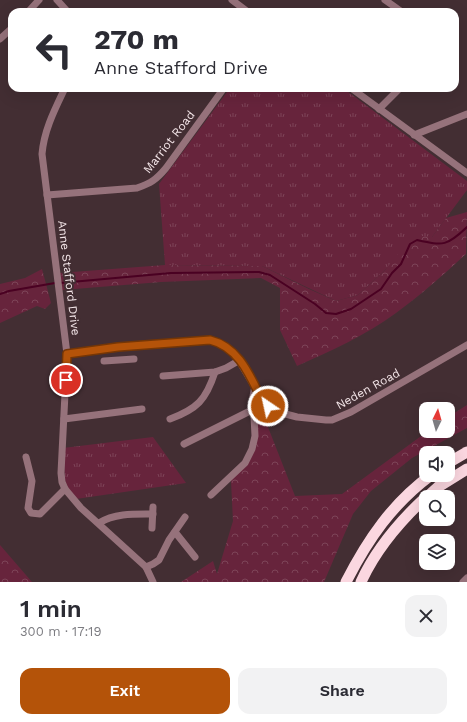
<!DOCTYPE html>
<meta charset="utf-8">
<style>
body{margin:0;font-family:"Work Sans",sans-serif;background:#f2f2f3;color:#2b2b33;height:100vh;display:flex;flex-direction:column;font-size:15px;white-space:nowrap}
*{box-sizing:border-box;margin:0}
p{font-size:13px;color:#7c7c81}
.icon{flex:none;width:22px;height:22px;fill:none;stroke:currentColor;stroke-width:2;stroke-linecap:round;stroke-linejoin:round}
.map{position:relative;height:582px;overflow:hidden}
.panel{display:flex;flex-direction:column;background:#fff;flex:1}
.panel>*{flex:none}
.guide{position:absolute;left:8px;top:8px;width:451px;height:84px;border-radius:12px;box-shadow:0 4px 16px #0002;background:#fff;color:#2b2b33;overflow:hidden}
.needle{width:26px;rotate:5deg}
.fabs{position:absolute;left:419px;top:402px;display:grid;gap:8px}
.fabs a{display:grid;place-items:center;width:36px;height:36px;border-radius:8px;background:#fff;box-shadow:0 4px 16px #0002;font-size:20px}
.pin{position:absolute;display:grid;place-items:center;width:34px;height:34px;color:#fff;margin:-17px;border:2px solid #fff;border-radius:50%;box-shadow:0 1px 4px #0007}
.me{position:absolute;width:44px;margin:-22px;rotate:326deg;stroke-linejoin:round;filter:drop-shadow(0 0 3px #0008)}
.turn{display:flex;align-items:center;gap:14px;height:84px;padding:0 20px;font-size:18px}
.turn .icon{width:52px;height:52px;stroke-width:2.5}
.turn b{display:block;font-size:28px;line-height:34px}
.round{display:grid;place-items:center;flex:none;width:42px;height:42px;border-radius:12px;background:#f2f2f3}
.headline{display:flex;align-items:center;justify-content:space-between;height:68px;padding:0 20px}
h1{font-size:24px;font-weight:600;line-height:30px}
.action{display:flex;gap:8px;margin-top:auto;padding:8px 20px}
.action a{flex:1;height:46px;border-radius:12px;background:#b45309;color:#fff;font-size:16px;font-weight:600;line-height:46px;text-align:center}
.action a+a{background:#f2f2f3;color:#2b2b33}
.map>svg:first-child{display:block}
.grass{fill:url(#grass-tufts)}
.forest{fill:url(#forest-crowns)}
.lines{fill:none;stroke-linecap:round;stroke-linejoin:round}
.stream{stroke:#4a0122;stroke-width:2}
.minor{stroke:#96727b;stroke-width:7}
.highway{stroke:#fbd7e0;stroke-width:11}
.route-casing{stroke:#753606;stroke-width:10}
.route{stroke:#b45309;stroke-width:7}
.labels{text-anchor:middle;dominant-baseline:central;stroke-width:4;stroke-linejoin:round;paint-order:stroke}
.street-label{font-size:12px;fill:#f3e5e8;stroke:#432e33}
</style>
<div class="map">
<svg width="467" height="582" viewBox="0 0 467 582">
<defs>
<pattern id="grass-tufts" width="24" height="20" patternUnits="userSpaceOnUse"><rect width="24" height="20" fill="#67243c"/><path d="M3 7l-1-3M5 7V3M7 7l1-3M15 17l-1-3M17 17v-4M19 17l1-3" fill="none" stroke="#7d4458"/></pattern>
<pattern id="forest-crowns" width="20" height="18" patternUnits="userSpaceOnUse"><rect width="20" height="18" fill="#67243c"/><path d="M2 6a3 3 0 1 1 6 0M12 15a3 3 0 1 1 6 0" fill="none" stroke="#7d4458"/></pattern>
</defs>
<rect width="100%" height="100%" fill="#432e33"/>
<g class="grass">
<path d="M230,88h113l124,93v9l-35,47 -46,32 -28,26 -22,6 -74,-35 -97,-1 -6,-81z"/>
<path d="M153,437l33,46 -110,16 -8,-10 -3,-9 -2,-32z"/>
</g>
<g class="forest">
<path d="M467,212l-1,42c-22,20 -45,41 -70,59 -30,22 -65,38 -99,53l-17,-36v-42l-19,-10 -100,4 -99,8 -3,-17 106,-8 97,1 47,23 27,12 22,-6 28,-26 27,-34 19,2 14,-19z"/>
<path d="M42,269l9,34 -6,6 -8,-3 -37,17v-39l25,-6z"/>
<path d="M467,405v23l-55,30 -41,33 -18,23 -29,68h-143l32,-21 4,13 16,-53 -2,-40 20,-35 3,-37 12,13 29,74 47,-2 86,-63h20v-14z"/>
<path d="M0,545l32,37h-32z"/>
</g>
<g class="lines">
<g class="stream">
<path d="M60,283l111,-10 88,-1 11,3 45,29 11,9 10,1 15,-5 30,-20 11,-16 9,-9 9,-20 7,-4c27,6 30,6 50,-13"/>
<path d="M0,294l9,-3 46,-8"/>
</g>
<g class="minor">
<path d="M57,0l11,12"/>
<path d="M232,0l16,12"/>
<path d="M385,0l17,12"/>
<path d="M28,12l11,-12"/>
<path d="M0,39l12,-11"/>
<path d="M65,88c-10,21 -21,42 -23,66l25,200 -6,119 1,9 3,7 16,19 65,59 7,15"/>
<path d="M351,88l116,85"/>
<path d="M379,109l21,-21"/>
<path d="M414,135l53,-21"/>
<path d="M47,195l90,-7c14,-5 19,-8 29,-20l58,-80"/>
<path d="M67,354l51,-7 92,-7 13,5 12,9 27,45 12,12 23,6 29,3h6l19,-8 116,-67"/>
<path d="M104,361l30,-2"/>
<path d="M163,376l52,-4 11,-4 14,-8"/>
<path d="M64,419l78,-10"/>
<path d="M170,419c27,-10 36,-19 45,-47"/>
<path d="M184,444l70,-35"/>
<path d="M26,457l6,24 -4,27 3,5 9,1 25,-25"/>
<path d="M211,495l34,-32 7,-14 3,-13 -2,-40 2,-10"/>
<path d="M99,523c16,-10 36,-9 54,-9"/>
<path d="M152,528l1,-21"/>
<path d="M175,532l20,25"/>
<path d="M146,567l7,-3 6,-4 10,-20 16,-23"/>
<path d="M463,582l4,-4"/>
</g>
<g class="highway">
<path d="M448,463l19,-11"/>
<path d="M427,497l11,-10 29,-18"/>
<path d="M346,582c22,-43 46,-78 85,-107"/>
<path d="M361,582c15,-33 38,-60 65,-85"/>
</g>
</g>
<g class="lines">
<defs>
<path id="route" d="M66,380l1,-26 51,-7 92,-7c29,7 40,36 52,60l6,6"/>
</defs>
<use href="#route" class="route-casing"/>
<use href="#route" class="route"/>
</g>
<g class="labels">
<g class="street-label">
<text transform="translate(169 142) rotate(-52)">Marriot Road</text>
<text transform="translate(69 278) rotate(83)">Anne Stafford Drive</text>
<text transform="translate(368 389) rotate(-29)">Neden Road</text>
</g>
</g>
</svg>
<div class="fabs">
<a><svg class="needle" viewBox="-14 -14 28 28"><path d="M0-13l5 13h-10z" fill="#e53935"/><path d="M0 13l5-13h-10z" fill="#7c7c81"/></svg></a>
<a><svg class="icon" aria-label="sound" viewBox="0 0 24 24"><path d="M4 9h4l5-4v14l-5-4H4zM17 9q2 3 0 6"/></svg></a>
<a><svg class="icon" aria-label="search" viewBox="0 0 24 24"><circle cx="10" cy="10" r="6"/><path d="M15 15l6 6"/></svg></a>
<a><svg class="icon" aria-label="layers" viewBox="0 0 24 24"><path d="M12 4l9 5-9 5-9-5zM3 14l9 5 9-5"/></svg></a>
</div>
<div class="pin" style="left:66px;top:380px;background:#d93025"><svg class="icon" aria-label="arrive" viewBox="0 0 24 24"><path d="M6 21V4h12l-3 4 3 4H6"/></svg></div>
<svg class="me" style="left:268px;top:406px" viewBox="-20 -20 40 40"><circle r="17" fill="#b45309" stroke="#fff" stroke-width="3"/><path d="M0-11L8 9 0 5-8 9z" fill="#fff"/></svg>
<div class="guide">
<div class="turn"><svg class="icon" aria-label="left" viewBox="0 0 24 24"><path d="M17 20v-9H6M10 6l-5 5 5 5"/></svg><div><b>270 m</b>Anne Stafford Drive</div></div>
</div>
</div>
<section class="panel">
<div class="headline"><div><h1>1 min</h1><p>300 m · 17:19</p></div><a class="round"><svg class="icon" aria-label="close" viewBox="0 0 24 24"><path d="M6 6l12 12M18 6L6 18"/></svg></a></div>
<div class="action"><a>Exit</a><a>Share</a></div>
</section>
